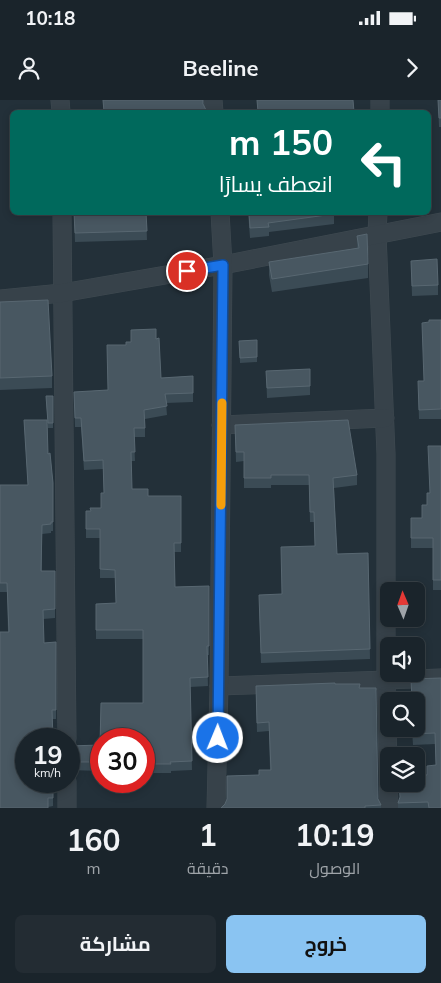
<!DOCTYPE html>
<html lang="ar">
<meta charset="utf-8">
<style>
body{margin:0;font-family:Mulish,Cairo,sans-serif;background:#232c33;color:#f1f3f6;direction:rtl;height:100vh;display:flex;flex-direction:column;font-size:19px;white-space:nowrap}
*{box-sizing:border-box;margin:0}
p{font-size:16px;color:#9fa4a9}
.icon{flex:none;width:28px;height:28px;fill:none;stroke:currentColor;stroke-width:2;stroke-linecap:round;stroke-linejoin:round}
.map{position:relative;height:708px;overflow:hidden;direction:ltr}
.details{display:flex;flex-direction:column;background:#1a242b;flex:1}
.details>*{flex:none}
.guide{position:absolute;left:10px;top:10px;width:421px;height:105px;border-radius:8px;box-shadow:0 2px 8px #0003,0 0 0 1px #384147;direction:rtl;background:#00695c;color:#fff;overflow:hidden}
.needle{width:32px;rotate:358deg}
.tools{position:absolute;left:380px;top:482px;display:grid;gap:10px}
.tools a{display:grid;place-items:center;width:45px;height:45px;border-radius:8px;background:#1a242b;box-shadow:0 2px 8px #0003,0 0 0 1px #384147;font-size:25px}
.speed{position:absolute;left:15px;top:628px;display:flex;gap:10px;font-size:25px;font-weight:700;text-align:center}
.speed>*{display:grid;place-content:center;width:65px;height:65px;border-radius:50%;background:#1a242b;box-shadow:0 2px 8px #0003,0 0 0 1px #384147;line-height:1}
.speed small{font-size:12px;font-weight:400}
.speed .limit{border:8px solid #d22;background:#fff;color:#111}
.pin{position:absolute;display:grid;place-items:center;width:42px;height:42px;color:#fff;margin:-21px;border:2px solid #fff;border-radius:50%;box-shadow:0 1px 5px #0007}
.me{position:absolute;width:55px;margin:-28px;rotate:1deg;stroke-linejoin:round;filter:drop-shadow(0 0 4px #0008)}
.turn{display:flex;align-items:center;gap:18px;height:105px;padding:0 15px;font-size:22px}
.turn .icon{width:65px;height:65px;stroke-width:2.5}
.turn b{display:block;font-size:35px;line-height:42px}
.eta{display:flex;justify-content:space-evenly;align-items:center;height:85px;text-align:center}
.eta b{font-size:30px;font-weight:700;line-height:35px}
.button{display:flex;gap:10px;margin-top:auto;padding:10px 15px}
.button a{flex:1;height:58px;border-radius:8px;background:#8ac4f2;color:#111;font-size:20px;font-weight:700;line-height:58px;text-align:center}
.button a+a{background:#232c33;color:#f1f3f6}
.status{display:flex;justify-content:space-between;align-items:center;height:35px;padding:0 25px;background:#1a242b;direction:ltr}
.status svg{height:14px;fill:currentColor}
header{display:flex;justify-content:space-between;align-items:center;height:65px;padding:0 15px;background:#1a242b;font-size:22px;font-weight:700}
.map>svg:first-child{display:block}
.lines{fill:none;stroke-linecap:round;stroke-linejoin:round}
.minor-casing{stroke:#404b52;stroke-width:19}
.minor{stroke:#37424a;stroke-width:18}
.wall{fill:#3b4b55}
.building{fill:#485761;stroke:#586771}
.route-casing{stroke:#114b97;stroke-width:12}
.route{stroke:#1a73e8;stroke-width:9}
.slow{stroke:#f59e0b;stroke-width:9}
</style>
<div class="status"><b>10:18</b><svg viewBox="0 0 49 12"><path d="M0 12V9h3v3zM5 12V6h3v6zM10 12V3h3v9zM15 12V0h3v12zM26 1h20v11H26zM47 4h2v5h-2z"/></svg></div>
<header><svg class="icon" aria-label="forward" viewBox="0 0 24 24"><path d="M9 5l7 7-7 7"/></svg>Beeline<svg class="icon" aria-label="person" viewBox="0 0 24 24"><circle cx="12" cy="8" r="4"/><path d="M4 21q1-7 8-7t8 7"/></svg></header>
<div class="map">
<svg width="441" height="708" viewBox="0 0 441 708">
<rect width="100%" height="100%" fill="#233039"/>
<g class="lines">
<defs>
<g id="minor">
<path d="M60,0l1,12"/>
<path d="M213,0l1,12"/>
<path d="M380,12v-12"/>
<path d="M62,112l5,527"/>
<path d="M378,112l-1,22 9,220v225l3,129"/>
<path d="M0,199l62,-6 161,-28 218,-43"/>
<path d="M221,325l164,-7"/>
<path d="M219,586l222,-8"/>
<path d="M67,681v27"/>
<path d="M216,708l3,-122 4,-421 -3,-53"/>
</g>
</defs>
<use href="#minor" class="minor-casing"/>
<use href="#minor" class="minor"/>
</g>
<g class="wall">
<path d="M438,0h3v27h-2z"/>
<path d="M74,112h72l1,28 -72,2z"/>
<path d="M248,112h86v12l-65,8v4l-19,2z"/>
<path d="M357,136l11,28v14l-96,14 -3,-17v-13l88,-14z"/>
<path d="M411,161l27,24v10l-26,1z"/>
<path d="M0,202l52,74v12l-52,2z"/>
<path d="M441,220v99h-22l-1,-28 6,-10 5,-59z"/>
<path d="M156,229v10l3,-1 2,40 32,-2v26l-27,1 1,12 -22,4v18h-11l1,24h-4l1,28h16v7h33v56h-7l1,35 34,-1v69h-2l1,31 -18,1 2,83 -21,1v2h-27v-34h-43v32l-32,-1v-24l31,-1 1,-42h42v-64h-47v-35l20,-1 -1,-25h-15v-40h-14v-27h5l-1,-3h11v-15h3l-1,-24 -19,1 -3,-43h-6l-1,-35 34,-2 -1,-45h19v-3h5v-12z"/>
<path d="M257,240v22l-17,1 -1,-22z"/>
<path d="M310,269v26l-43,3 -1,-27z"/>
<path d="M53,296v32h-5l-2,-31z"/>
<path d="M24,320h23l1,34 2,-1 3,30v48h-2v2l-9,1v37h13v47l-12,1 1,24 12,-1v77h-4l1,20h-27v42h27v25l-5,1v1h-48v-176h8l-1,-40h-7v-107h28z"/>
<path d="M235,325l122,50v10l-23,3 3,66 31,-1 2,106 -109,4 -2,-58 23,-11 33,-48 -1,-24h-4l-1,-37h-38v3h-27v-27l-8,1z"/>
<path d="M441,346v144h-8v-42h-22v-30h11l5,-13z"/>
<path d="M441,578v130h-43v-5l38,-38 -1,-21 -22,1 -1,-16h4v-28h-5v-22z"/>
<path d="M335,584l25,4 18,111 3,6v3h-160l38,-33 11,-5 -1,-39 -12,1 -1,-37z"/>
</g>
<g class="building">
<path d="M103,0h100v4l4,8h-103z"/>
<path d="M257,0h96l1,12h-96z"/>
<path d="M438,0h3v18h-2z"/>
<path d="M74,112h72l1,19 -72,2z"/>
<path d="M249,112h85v2l-66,9 1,4 -19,1z"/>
<path d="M367,134l1,30 -96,15 -3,-17 90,-14 -2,-12z"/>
<path d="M437,159l1,26 -26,1 -1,-25z"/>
<path d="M48,200l4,76 -52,2v-76z"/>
<path d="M429,220h12v89l-22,1 -1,-29h6l-2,-58 7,-1z"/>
<path d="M156,229v10l3,-1 2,40 32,-2v17l-28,1 2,12 -23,4 1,18h-11l1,24h-4l1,37h16v7h33v47h-7l1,44 34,-1v60h-2l1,31 -18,1 2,83 -22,1 1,2h-27v-25h-43v23h-32v-16l31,-1 1,-42h42v-73h-47v-26l20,-1 -1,-33 -15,-1v-40h-14v-18h5l-1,-3h11v-15h3l-1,-33 -19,1 -3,-43h-6l-1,-26 34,-2 -1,-45h19v-3h5v-12z"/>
<path d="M257,240v17l-17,1 -1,-17z"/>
<path d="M310,269v17l-43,2 -1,-17z"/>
<path d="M46,296h7v27h-5z"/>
<path d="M24,320h23l1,34 2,-1 3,30v39h-2v2l-9,1 -1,46h14v38l-12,1 1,33 12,-1v68h-4l1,29h-27v42h27v17h-5v10h-48v-176h9l-2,-49h-7v-98h28z"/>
<path d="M348,320l9,55 -24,3 4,76 31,-1 2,96 -109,4 -2,-58 23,-1 -1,-47 34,-1 -1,-34h-4l-1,-37h-38v3h-27v-26h-8l-1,-27z"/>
<path d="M428,346h13v134h-8v-42h-22v-20h11v-13h5v-12h3z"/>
<path d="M441,578v130h-12l-1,-6 -30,1 2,-6 -1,-13h17v-9h11v-9l9,-1 -1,-32 -22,1v-5h3v-28h-4l-1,-22z"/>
<path d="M335,583v1h25l-1,4h17l2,111 3,6 -16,1v2h-144l4,-4 2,-5v-23l32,-1v-5h12l-2,-48 -12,1 -1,-37z"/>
</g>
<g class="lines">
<defs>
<path id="route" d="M187,171l36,-6 -5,473"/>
</defs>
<use href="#route" class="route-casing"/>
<use href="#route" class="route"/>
<path class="slow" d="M221,405l1,-102"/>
</g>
</svg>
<div class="tools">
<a><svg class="needle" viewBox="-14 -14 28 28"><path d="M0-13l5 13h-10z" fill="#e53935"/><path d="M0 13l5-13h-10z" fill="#9fa4a9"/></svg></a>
<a><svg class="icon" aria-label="sound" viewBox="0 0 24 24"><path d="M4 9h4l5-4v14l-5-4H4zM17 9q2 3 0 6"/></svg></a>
<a><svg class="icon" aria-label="search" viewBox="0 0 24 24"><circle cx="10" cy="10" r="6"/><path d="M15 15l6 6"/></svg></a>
<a><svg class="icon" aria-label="layers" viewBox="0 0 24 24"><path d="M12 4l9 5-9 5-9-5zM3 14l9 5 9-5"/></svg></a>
</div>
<div class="speed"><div>19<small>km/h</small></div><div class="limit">30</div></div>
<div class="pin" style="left:187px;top:171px;background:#d93025"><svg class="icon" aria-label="arrive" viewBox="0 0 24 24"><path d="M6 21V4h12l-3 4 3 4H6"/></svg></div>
<svg class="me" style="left:218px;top:638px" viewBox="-20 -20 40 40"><circle r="17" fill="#1a73e8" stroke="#fff" stroke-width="3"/><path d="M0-11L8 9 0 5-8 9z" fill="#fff"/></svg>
<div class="guide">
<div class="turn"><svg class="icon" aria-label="left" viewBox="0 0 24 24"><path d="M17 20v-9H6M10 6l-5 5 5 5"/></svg><div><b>150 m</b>انعطف يسارًا</div></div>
</div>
</div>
<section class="details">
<div class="eta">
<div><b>10:19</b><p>الوصول</p></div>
<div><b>1</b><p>دقيقة</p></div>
<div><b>160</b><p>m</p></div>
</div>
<div class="button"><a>خروج</a><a>مشاركة</a></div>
</section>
